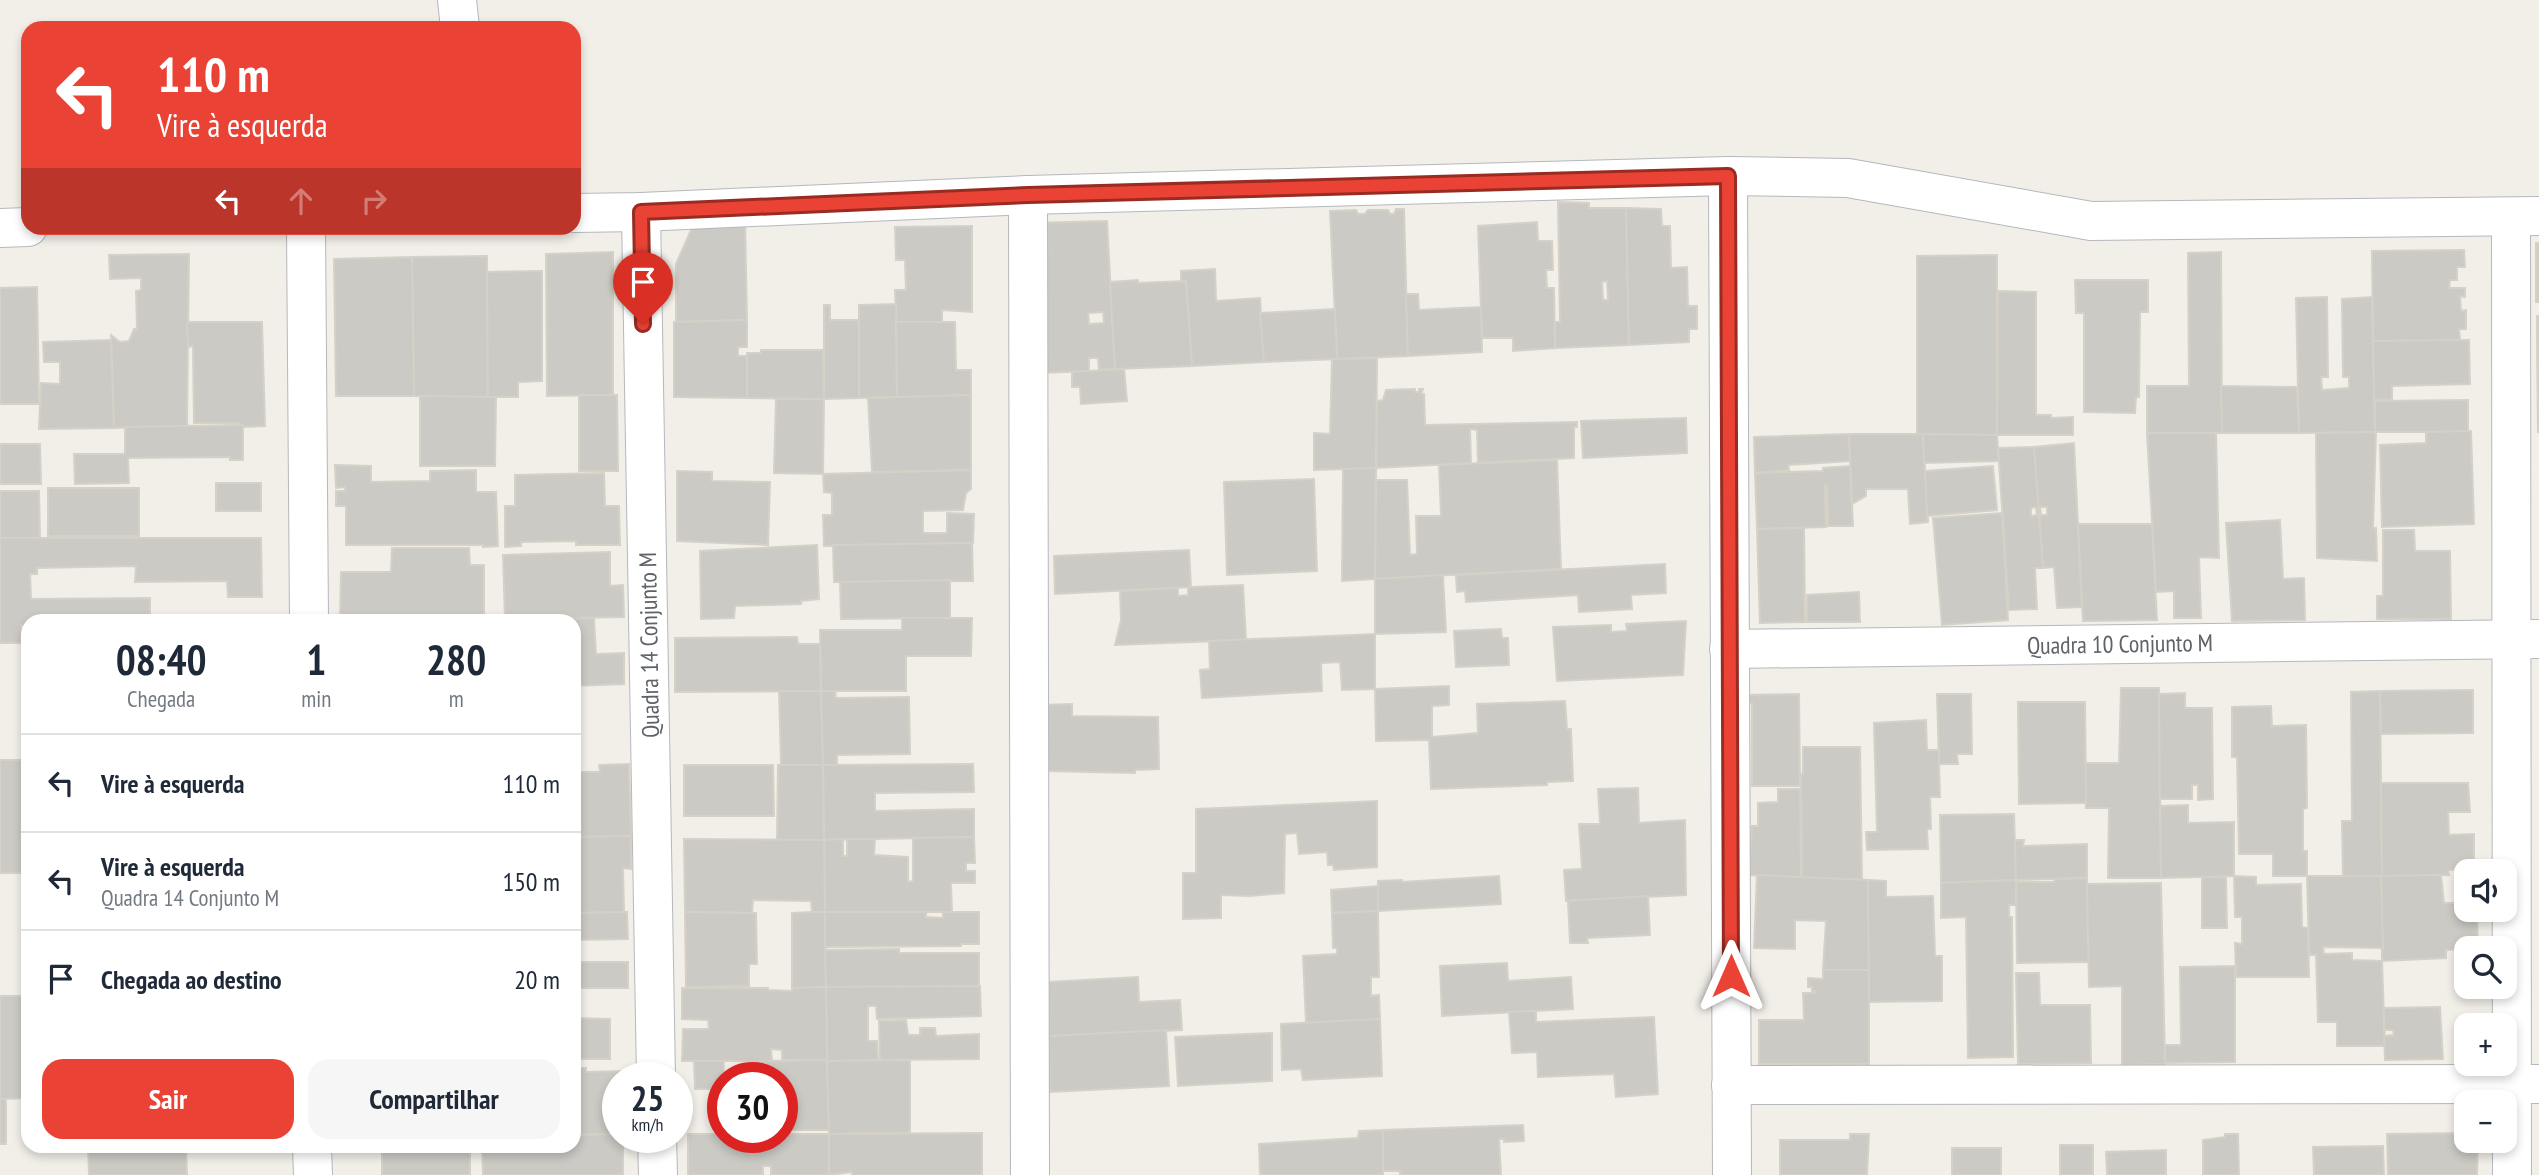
<!DOCTYPE html>
<html lang="pt">
<meta charset="utf-8">
<style>
body{margin:0;font-family:"PT Sans Narrow",sans-serif;background:#f6f6f7;color:#1f2937;height:100vh;display:flex;flex-direction:column;font-size:26px;white-space:nowrap}
*{box-sizing:border-box;margin:0}
p{font-size:23px;color:#747a83}
.icon{flex:none;width:38px;height:38px;fill:none;stroke:currentColor;stroke-width:2;stroke-linecap:round;stroke-linejoin:round}
.map{position:relative;flex:1;overflow:hidden}
.side{position:absolute;left:21px;top:614px;width:560px;height:539px;display:flex;flex-direction:column;background:#fff;border-radius:21px;box-shadow:0 4px 10px #0003}
.side>*{flex:none}
.top-card{position:absolute;left:21px;top:21px;width:560px;height:214px;border-radius:21px;box-shadow:0 4px 10px #0003;background:#ea4335;color:#fff;overflow:hidden}
.fabs{position:absolute;left:2454px;top:859px;display:grid;gap:14px}
.fabs a{display:grid;place-items:center;width:63px;height:63px;border-radius:14px;background:#fff;box-shadow:0 4px 10px #0003;font-size:35px}
.speed{position:absolute;left:602px;top:1062px;display:flex;gap:14px;font-size:35px;font-weight:700;text-align:center}
.speed>*{display:grid;place-content:center;width:91px;height:91px;border-radius:50%;background:#fff;box-shadow:0 4px 10px #0003;line-height:1}
.speed small{font-size:18px;font-weight:400}
.speed .limit{border:10px solid #d22;background:#fff;color:#111}
.pin{position:absolute;display:grid;place-items:center;width:60px;height:60px;color:#fff;margin:-72px -30px;border-radius:50% 50% 50% 0;rotate:-45deg;box-shadow:0 0 7px #0007}
.pin .icon{rotate:45deg}
.me{position:absolute;width:77px;margin:-38px;rotate:0deg;stroke-linejoin:round;filter:drop-shadow(0 0 5px #0008)}
.turn{display:flex;align-items:center;gap:24px;height:147px;padding:0 21px;font-size:32px}
.turn .icon{width:91px;height:91px;stroke-width:2.5}
.turn b{display:block;font-size:49px;line-height:60px}
.lanes{display:flex;align-items:center;height:66px;padding:0 21px;background:#0003;justify-content:center;gap:35px;direction:ltr}
.lanes .off{opacity:.35}
.eta{display:flex;justify-content:space-evenly;align-items:center;height:119px;text-align:center}
.eta b{font-size:42px;font-weight:700;line-height:49px}
.cta{display:flex;gap:14px;margin-top:auto;padding:14px 21px}
.cta a{flex:1;height:80px;border-radius:21px;background:#ea4335;color:#fff;font-size:28px;font-weight:700;line-height:80px;text-align:center}
.cta a+a{background:#f6f6f7;color:#1f2937}
ul{padding:0;list-style:none}
li{display:flex;align-items:center;gap:21px;height:98px;padding:0 21px;border-top:2px solid #e0e1e3}
li div{flex:1}
li b{display:block;font-size:26px}
li em{font-style:normal}
.map>svg:first-child{display:block}
.building{fill:#cccac5;stroke:#d6d1c6;stroke-width:2;fill-rule:evenodd}
.lines{fill:none;stroke-linecap:round;stroke-linejoin:round}
.minor-casing{stroke:#b5b8bc;stroke-width:40}
.minor{stroke:#fff;stroke-width:38}
.route-casing{stroke:#982c22;stroke-width:18}
.route{stroke:#ea4335;stroke-width:12}
.labels{text-anchor:middle;dominant-baseline:central;stroke-width:7;stroke-linejoin:round;paint-order:stroke}
.street-label{font-size:24px;fill:#5f6368;stroke:#fff}
</style>
<div class="map">
<svg width="2539" height="1175" viewBox="0 0 2539 1175">
<rect width="100%" height="100%" fill="#f1efe8"/>
<g class="building">
<path d="M1558,202l31,1v5h37l3,137 -74,3v-26h5zM1607,281l1,19h-5l-1,-18z"/>
<path d="M1626,208l35,1 1,17h8l1,42 16,-1 1,39h9v23h-8v13l-60,3z"/>
<path d="M1396,209h8l4,147 -71,3 -7,-148 26,-1 2,4h7l3,-4h20l2,4h4z"/>
<path d="M745,218l2,102 -71,2v-58l15,-34 -1,-7z"/>
<path d="M1107,221l8,148 -16,1 -1,-12h-9v13l-48,2 -9,-150zM1103,312l1,11 -15,1 -1,-11z"/>
<path d="M1537,222l1,19h14l1,29h-7l1,18h7l1,60 -42,3v-13h-31l-4,-112z"/>
<path d="M972,226v86l-30,-2v12h-46l-1,-32h11l-1,-30h-9l-1,-33z"/>
<rect x="2536" y="243" width="3" height="59"/>
<path d="M2464,250l1,17h-8v13h-7l-1,8h16v9l-5,-1 1,15 5,-1v19h-7l1,11 -87,1 -1,-90z"/>
<path d="M613,252v143l-66,1 -1,-142z"/>
<path d="M2221,252l1,181h-75v-47h42l-1,-133z"/>
<path d="M189,254l-2,172 -73,2 -3,-93 9,7 9,-1 5,-12h3l-1,-38 5,-1v-12l-31,1 -1,-24z"/>
<path d="M1997,255v180l-80,-1v-178z"/>
<path d="M487,256l1,141 -74,-1 -2,-139z"/>
<path d="M412,257l2,139h-78l-2,-137z"/>
<path d="M1215,269l1,32 44,-3 4,64 -72,4 -6,-85h-5v-10z"/>
<path d="M542,271v110l-24,1v15h-30l-1,-125z"/>
<path d="M1138,280v3l48,-2 6,85 -77,3 -5,-87z"/>
<path d="M2075,280h73v32h-8l-1,85h-3l-1,16 -51,-1v-99h-8z"/>
<path d="M37,287l2,117h-39v-116z"/>
<path d="M1998,291l38,1v123h15v3l22,-1v18h-76z"/>
<path d="M1406,294h12l1,16 62,-3 1,45 -74,4z"/>
<path d="M2327,297l1,80h-7l1,13 27,-2v-11h-6l-1,-78 30,-2 3,135 -76,1 -3,-135z"/>
<path d="M896,304l1,93 -38,1v-93z"/>
<path d="M824,305h6v15h29v78l-35,1z"/>
<path d="M1335,309l2,50 -73,3 -4,-49z"/>
<rect x="2537" y="316" width="2" height="24"/>
<path d="M747,320v27h-9v9h9v42l-73,-1v-75z"/>
<path d="M187,322h75l3,104 -23,1 -3,-4h-45l-1,-77 -5,1z"/>
<path d="M896,322h59l1,48h15v25l-74,2z"/>
<path d="M111,340l3,88 -75,1 2,-46 19,1v-22h-16l-1,-20z"/>
<path d="M2469,340l1,44 -78,2v14l-18,-1 -1,-58z"/>
<path d="M2537,340h2v92h-1z"/>
<path d="M761,350h62l1,49 -77,-1v-45h14z"/>
<path d="M1377,358l-1,110 -62,2v-37l16,1 2,-75z"/>
<path d="M1124,369l3,32 -46,3 -1,-17h-8v-15z"/>
<path d="M2221,386l76,1 2,46h-77z"/>
<path d="M1415,389v3h4v-3h4l-2,5h3l1,31 152,-3v5h-3v31l-96,5 -1,-33 -7,-1 1,34 -95,5 1,-67 6,-1 3,-10z"/>
<path d="M579,395h38l1,76h-39z"/>
<path d="M971,395v75l-99,2 -4,-74z"/>
<path d="M420,396l76,1 -1,69h-75z"/>
<path d="M776,399h48l-1,75 -49,-1z"/>
<path d="M2468,400v32h-93v-31z"/>
<path d="M1686,418l1,35 -104,5 -2,-37z"/>
<path d="M239,425h4v35h-13v-3l-102,1 1,25 -54,1 -1,-30h51v-27z"/>
<path d="M2471,431l3,93 -92,3 -2,-82 46,-2v-11z"/>
<path d="M2376,432l-3,96h3l1,33 -60,-3 -1,-125z"/>
<path d="M2147,433h69l3,125 -20,-1 2,61h-27v-27l-18,1z"/>
<path d="M1849,434l1,27 -62,4 1,5 -34,3 -1,-36z"/>
<path d="M1849,434h74l5,88 -18,2 -2,-35h-42v7l-14,8z"/>
<path d="M1923,434l74,1 2,26 -75,2z"/>
<path d="M2074,443l8,164 -25,1 -3,-41 -11,1 -9,-121zM2040,507h7v8h-6z"/>
<path d="M0,444h40l1,40h-41z"/>
<path d="M2034,447l9,121h-8l2,41 -28,1 -11,-162zM2036,507l1,8 -6,1v-8z"/>
<path d="M1557,460l4,109 -186,10 1,-99h31l3,75 7,-1 -1,-38h25l-2,-51z"/>
<path d="M335,465l36,1v16l59,-1v-10l46,-1v22h20l2,54 -15,1v-2h-137v-39h-10v-15h9v-4l-9,1z"/>
<path d="M1850,466l3,60h-25l-1,-40 -2,-1 1,42 -69,2 -2,-56 68,-2v-3z"/>
<path d="M1993,466l4,44 -70,6 -2,-45z"/>
<path d="M1376,468l-1,111 -33,2 1,-112z"/>
<path d="M971,470v19l-5,4 -3,17 -40,1v22h24v-20l27,1 -1,29 -149,3 -1,-31h9v-22l-8,-1 -1,-18z"/>
<path d="M677,471l35,1v9l58,1 -2,63 -91,-4z"/>
<path d="M604,473l1,33h14l1,39h-44v-4l-55,1v4l-16,1v-41h10v-31z"/>
<path d="M1314,479l3,92 -90,4 -3,-93z"/>
<rect x="216" y="483" width="45" height="28"/>
<rect x="48" y="488" width="91" height="48"/>
<path d="M0,491h39l1,47h-40z"/>
<path d="M2002,513l6,107 -66,5 -9,-107z"/>
<path d="M2280,520l3,59 21,-1 1,42 -73,1 -6,-98z"/>
<path d="M2078,524h74l5,96 -74,1z"/>
<path d="M1804,528l1,94 -45,1 -3,-94z"/>
<path d="M2383,530h31l1,21h35l1,68h-74v-23h6z"/>
<path d="M0,538h261l1,59h-34l-1,-16 -92,1 1,-16 -99,2v6h-7l1,25 119,-1v23h-122v4h-7v18h-21z"/>
<path d="M972,543l1,38 -139,1 -1,-37z"/>
<path d="M817,545l2,54 -18,2v3l-66,2 -1,12 -33,1 -1,-68z"/>
<path d="M392,548h77l1,17h14v55h-144l1,-48h50z"/>
<path d="M1189,550l2,37 -136,7 -1,-38z"/>
<path d="M610,552v34l13,-1 1,32 -119,2 -2,-64z"/>
<path d="M1665,564l1,29 -35,2 1,14 -53,3 -1,-17 -112,7 -1,-11 -8,1 -1,-17z"/>
<path d="M1443,575l3,57 -71,2v-55z"/>
<path d="M950,580v38l-109,1 -1,-37z"/>
<path d="M1243,585l3,55 -131,5 6,-25 -1,-29 58,-3v8l10,-1v-7l3,-1z"/>
<path d="M1859,592l1,30h-53v-27z"/>
<path d="M594,618l2,36 28,-1v31l-50,2v-65h-82z"/>
<path d="M902,618h70l-1,38h-65v35h-85l-1,-61h82z"/>
<path d="M471,619v2h-33v-1z"/>
<path d="M1686,621l-3,54 -126,6 -4,-54 58,-2v7l16,-1 -1,-7z"/>
<path d="M1501,629l1,9h6l1,27 -53,2 -2,-36z"/>
<path d="M1375,634v55l-33,1 -2,-28 -19,1 1,28 -120,7 -2,-28 10,-1 -1,-28z"/>
<path d="M797,637l1,7h22l1,47 -146,1v-54z"/>
<path d="M1449,686v19l-17,1v31l46,-4 -1,-29 88,-3 2,28h4l2,52 -26,1v3l-116,4 -2,-49 -53,1 -1,-52z"/>
<path d="M2121,688h38l2,190h-53l1,-70h-23l-1,-45h34z"/>
<path d="M2473,690v43l-92,1 -1,-43z"/>
<path d="M779,691h42l2,74h-42z"/>
<path d="M821,691h14l1,7 73,-1 1,57 -73,1v10h-14z"/>
<path d="M2380,691l2,185h-39l-1,-55h10l-1,-129z"/>
<path d="M2185,693v15h27l1,91 -15,1v-15h-6v14h-32l-1,-105z"/>
<path d="M1799,694l1,92h-48v-83l-5,1 1,-9z"/>
<path d="M1937,694h34l1,60h-15l1,10h-19z"/>
<path d="M2018,702h67l1,101 -67,1z"/>
<path d="M1072,704v12l86,1 1,52 -24,1v3l-90,-2 -3,-66z"/>
<path d="M2271,706l1,20 34,-1 1,83 -4,1v42h4v25h-34v-22h-34l-2,-97h-5v-50z"/>
<path d="M1926,720l1,30h12v14l1,33h-10l1,32h-4l1,20 -61,1 -1,-18h11l-3,-109z"/>
<path d="M574,721h3l1,44h-4z"/>
<path d="M1803,747h57l2,133 -60,-2 -1,-104h2z"/>
<path d="M0,760h27l1,113h-28z"/>
<path d="M629,764l2,72 -57,1v-65h26l-1,-7z"/>
<path d="M973,764l1,28 -99,1v18l99,-2v28l-150,3 -1,-75z"/>
<path d="M684,765h89l1,51h-90z"/>
<path d="M778,765h45l1,75h-47z"/>
<path d="M2381,783h87l2,29h-22l1,23 25,-1v35l-26,1 1,5 -67,1z"/>
<path d="M1638,788l1,35 46,-3 1,75 -120,6 -2,-31 18,-1 -3,-45h21l-2,-35z"/>
<path d="M1778,789h22l1,89 -52,-3 3,-49h6v-23l20,-1z"/>
<path d="M1377,801v66l-43,3 -1,-5h-5l-1,-13 -28,2 -2,-21 -12,1 -1,59 -34,3 -29,-1v23l-38,1v-46h13v-64z"/>
<path d="M2188,805v18l46,-1v54l-73,2 -1,-72z"/>
<path d="M2014,814l2,66 -75,3 -1,-68z"/>
<path d="M631,836v33l-8,-1 1,44 -50,1v-76z"/>
<path d="M974,837l1,26h-9v8h9v12h-24l1,29h-127l-1,-72 19,-1v17h4v-17h28l-1,16 34,2v25l5,-1v-43z"/>
<path d="M684,839l140,1 1,72h-13l-1,-11 -58,-1 -1,13 -67,-1z"/>
<path d="M2015,840h9l-1,6 64,-2v34l-71,2z"/>
<path d="M1757,875l111,5 1,90h-46l3,-49 -31,-1v29l-41,-1z"/>
<path d="M2441,875l3,28h22v7h11l1,38 -32,2v8l-64,3 -1,-85z"/>
<path d="M1499,876l2,28 -123,7v-30l24,-1v2z"/>
<path d="M2234,876l22,1v8l45,-1 1,43 6,1 1,49h-73l-1,-34 7,1v-27h-7z"/>
<path d="M2307,876h74l2,72 -60,-1 1,7 28,-1v7l30,1 3,85h-48v-24h-19l-2,-67h-6l-1,-6z"/>
<path d="M2202,877h24l1,51h-25z"/>
<path d="M2087,878l2,84 -72,1 -1,-81h38l1,-3z"/>
<path d="M1868,880l18,1v16l47,-1 2,60h7v45l-73,1z"/>
<path d="M2016,880v25h-7v12h3l1,140 -45,1 -2,-141 -25,1v-35z"/>
<path d="M2161,883l4,181 -43,1v-79l-33,1 -2,-103z"/>
<path d="M1378,886v25l-46,2 -1,-23z"/>
<path d="M1648,896l2,39 -63,3 1,5h-18l-2,-42z"/>
<path d="M1378,911l1,66h-8v19l8,-1 1,24 -74,4 -3,-67 34,-2v-6h-4l-1,-35z"/>
<path d="M627,912l1,27 -54,1v-27z"/>
<path d="M685,912l71,1 1,51h-8v22l-63,1z"/>
<path d="M812,912h13l1,75 -34,1v-75z"/>
<path d="M825,912h101v5l17,1v-6h36v32h-18v2l-136,1z"/>
<path d="M899,949v4h80v33l-153,1 -1,-37z"/>
<rect x="574" y="962" width="54" height="26"/>
<path d="M1507,963l1,18 63,-4 2,32 -131,7 -2,-50z"/>
<path d="M2235,966v96l-70,1v-18h16l-1,-78z"/>
<path d="M1823,970h46v94h-110v-44h45l-1,-27h12v-2h-3v-4h-4v-9l15,1z"/>
<path d="M2016,973h23l1,32h50l1,58 -73,1z"/>
<path d="M1138,977l1,25 41,-2 2,30 -133,6v-54z"/>
<path d="M980,986l1,30 -104,3 -1,-13h-8v35h9l1,19 -51,1 -1,-74z"/>
<path d="M826,987l1,73h-45v-10l-11,-1 1,12h-90l1,-32h26l-1,-9 -26,-1v-31h86v2l24,1v-3z"/>
<path d="M0,996h28v102l-28,1z"/>
<path d="M2440,1007l3,52 -58,1 -1,-24 10,-1 -1,-5h-9v-22z"/>
<path d="M1536,1011v11l118,-5 4,77 -42,3 -2,-23 -76,3 -1,-25 -25,1 -3,-41z"/>
<path d="M574,1018l36,1v40h-36z"/>
<path d="M1380,1019l2,57 -79,4 -2,-11 -19,1 -1,-46z"/>
<path d="M906,1020l2,15h12v-7h15l1,8 43,-2v25l-99,1 -1,-39z"/>
<path d="M1166,1030l3,56 -119,6 -1,-56z"/>
<path d="M1272,1033v48l-94,5 -3,-49z"/>
<path d="M827,1060l2,70h-47v-52h-21l1,-17z"/>
<path d="M910,1060v73l-81,1 -2,-73z"/>
<path d="M694,1061h30l-1,28h-28z"/>
<path d="M574,1068h12v4l38,-1v7h-6v56l-44,1z"/>
<rect x="0" y="1099" width="6" height="45"/>
<path d="M1523,1125l1,16 -20,1v-3h-5l2,36h-101v-4h-17v-41z"/>
<path d="M1383,1130v45h-123l-1,-31 99,-6 1,-7z"/>
<path d="M982,1133v42h-130v-3l-23,3v-41z"/>
<path d="M2466,1133v8h12l-1,34h-89l-1,-41z"/>
<path d="M618,1134v4h5v37h-140l-1,-29h92v-11z"/>
<path d="M688,1134h35v4h59v-4h47v41h-58v-9h-8v9h-75z"/>
<path d="M1850,1134h19l-2,41h-87v-35h70z"/>
<path d="M2225,1134h13l1,41h-36v-35l22,-3z"/>
<rect x="2060" y="1145" width="33" height="30"/>
<path d="M88,1146h98l1,29h-98z"/>
<rect x="382" y="1146" width="88" height="29"/>
<path d="M2383,1146l1,29h-70l-1,-28z"/>
<rect x="1952" y="1148" width="49" height="27"/>
<path d="M2166,1150v25h-59l-1,-23z"/>
</g>
<g class="lines">
<defs>
<g id="minor">
<path d="M457,0l3,28"/>
<path d="M1728,176l4,999"/>
<path d="M1028,195l2,980"/>
<path d="M641,212l15,866"/>
<path d="M574,213l67,-1 387,-17 700,-19 120,2 243,43 448,-5"/>
<path d="M2511,217l1,958"/>
<path d="M0,228l28,-1"/>
<path d="M306,228l3,393"/>
<path d="M1729,649l810,-10"/>
<path d="M1731,1085l808,-1"/>
<path d="M657,1138l1,37"/>
<path d="M312,1146l1,29"/>
</g>
</defs>
<use href="#minor" class="minor-casing"/>
<use href="#minor" class="minor"/>
</g>
<g class="lines">
<defs>
<path id="route" d="M643,324l-2,-112 387,-17 700,-19 3,800"/>
</defs>
<use href="#route" class="route-casing"/>
<use href="#route" class="route"/>
</g>
<g class="labels">
<g class="street-label">
<text transform="translate(2120 644) rotate(-1)">Quadra 10 Conjunto M</text>
<text transform="translate(649 645) rotate(-91)">Quadra 14 Conjunto M</text>
</g>
</g>
</svg>
<div class="fabs">
<a><svg class="icon" aria-label="sound" viewBox="0 0 24 24"><path d="M4 9h4l5-4v14l-5-4H4zM17 9q2 3 0 6"/></svg></a>
<a><svg class="icon" aria-label="search" viewBox="0 0 24 24"><circle cx="10" cy="10" r="6"/><path d="M15 15l6 6"/></svg></a>
<a>+</a>
<a>−</a>
</div>
<div class="speed"><div>25<small>km/h</small></div><div class="limit">30</div></div>
<div class="pin" style="left:643px;top:324px;background:#d93025"><svg class="icon" aria-label="arrive" viewBox="0 0 24 24"><path d="M6 21V4h12l-3 4 3 4H6"/></svg></div>
<svg class="me" style="left:1731px;top:976px" viewBox="-20 -20 40 40"><path d="M0-17L14 15 0 8-14 15z" fill="#ea4335" stroke="#fff" stroke-width="4"/></svg>
<div class="top-card">
<div class="turn"><svg class="icon" aria-label="left" viewBox="0 0 24 24"><path d="M17 20v-9H6M10 6l-5 5 5 5"/></svg><div><b>110 m</b>Vire à esquerda</div></div>
<div class="lanes"><svg class="icon" aria-label="left" viewBox="0 0 24 24"><path d="M17 20v-9H6M10 6l-5 5 5 5"/></svg><svg class="icon off" aria-label="ahead" viewBox="0 0 24 24"><path d="M12 20V5M6 11l6-6 6 6"/></svg><svg class="icon off" aria-label="right" viewBox="0 0 24 24"><path d="M7 20v-9h11M14 6l5 5-5 5"/></svg></div>
</div>
<section class="side">
<div class="eta">
<div><b>08:40</b><p>Chegada</p></div>
<div><b>1</b><p>min</p></div>
<div><b>280</b><p>m</p></div>
</div>
<ul>
<li><svg class="icon" aria-label="left" viewBox="0 0 24 24"><path d="M17 20v-9H6M10 6l-5 5 5 5"/></svg><div><b>Vire à esquerda</b></div><em>110 m</em></li>
<li><svg class="icon" aria-label="left" viewBox="0 0 24 24"><path d="M17 20v-9H6M10 6l-5 5 5 5"/></svg><div><b>Vire à esquerda</b><p>Quadra 14 Conjunto M</p></div><em>150 m</em></li>
<li><svg class="icon" aria-label="arrive" viewBox="0 0 24 24"><path d="M6 21V4h12l-3 4 3 4H6"/></svg><div><b>Chegada ao destino</b></div><em>20 m</em></li>
</ul>
<div class="cta"><a>Sair</a><a>Compartilhar</a></div>
</section>
</div>
